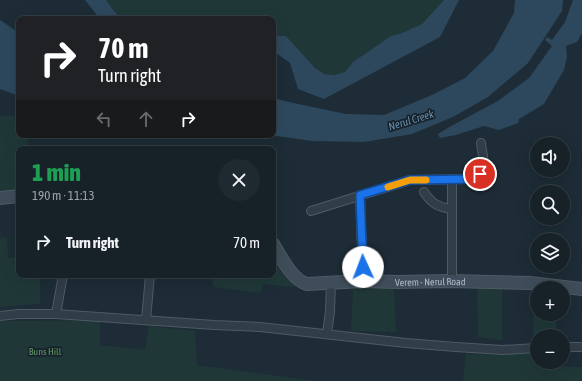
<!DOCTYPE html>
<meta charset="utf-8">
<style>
body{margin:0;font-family:"Asap Condensed",sans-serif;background:#1f2930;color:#f1f3f6;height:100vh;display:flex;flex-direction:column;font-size:15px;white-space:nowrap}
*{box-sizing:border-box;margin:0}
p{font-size:13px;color:#9ea3a8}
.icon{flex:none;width:22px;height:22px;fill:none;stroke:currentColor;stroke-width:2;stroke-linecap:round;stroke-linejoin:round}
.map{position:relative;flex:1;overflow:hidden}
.sheet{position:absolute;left:16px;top:146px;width:260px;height:132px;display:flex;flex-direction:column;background:#162128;border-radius:8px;box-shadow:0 4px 16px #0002,0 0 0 1px #353e45}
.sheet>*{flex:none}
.hud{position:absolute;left:16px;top:16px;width:260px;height:122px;border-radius:8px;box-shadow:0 4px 16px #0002,0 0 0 1px #353e45;background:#202124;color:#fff;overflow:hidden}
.buttons{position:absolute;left:530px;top:137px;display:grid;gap:8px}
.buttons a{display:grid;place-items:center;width:40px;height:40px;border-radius:50%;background:#162128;box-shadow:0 4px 16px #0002,0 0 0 1px #353e45;font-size:20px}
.pin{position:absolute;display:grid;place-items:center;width:34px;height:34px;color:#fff;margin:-17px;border:2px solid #fff;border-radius:50%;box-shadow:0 1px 4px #0007}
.me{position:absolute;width:44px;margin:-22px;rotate:358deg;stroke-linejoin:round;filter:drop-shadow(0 0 3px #0008)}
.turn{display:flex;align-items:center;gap:14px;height:84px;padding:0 16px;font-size:18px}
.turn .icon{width:52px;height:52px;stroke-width:2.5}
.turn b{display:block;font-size:28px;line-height:34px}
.lanes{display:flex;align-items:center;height:38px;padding:0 16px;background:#0003;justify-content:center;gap:20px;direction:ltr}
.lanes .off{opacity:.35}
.round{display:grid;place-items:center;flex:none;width:42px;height:42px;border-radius:21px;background:#1f2930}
.headline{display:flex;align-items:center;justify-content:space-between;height:68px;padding:0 16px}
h1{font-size:24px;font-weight:800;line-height:30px;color:#1e9e55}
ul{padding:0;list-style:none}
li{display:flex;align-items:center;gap:12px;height:56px;padding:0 16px}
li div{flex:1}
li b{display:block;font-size:15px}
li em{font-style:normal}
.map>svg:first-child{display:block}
.green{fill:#1f3837}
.water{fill:#2d485d}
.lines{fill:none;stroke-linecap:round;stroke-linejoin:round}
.street-casing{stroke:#4e5b65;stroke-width:10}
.secondary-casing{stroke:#4e5b65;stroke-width:14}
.street{stroke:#313d47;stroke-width:8}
.secondary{stroke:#3f4d5a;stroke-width:12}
.route-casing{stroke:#114b97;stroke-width:10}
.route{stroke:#1a73e8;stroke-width:7}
.slow{stroke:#f59e0b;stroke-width:7}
.labels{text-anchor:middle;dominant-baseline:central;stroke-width:3.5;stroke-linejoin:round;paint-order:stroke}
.street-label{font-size:10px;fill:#aab8c5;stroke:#17222b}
.park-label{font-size:10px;fill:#619666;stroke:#17222b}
.water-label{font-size:11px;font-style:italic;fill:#688eab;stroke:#17222b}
</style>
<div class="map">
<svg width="582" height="381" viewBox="0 0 582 381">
<rect width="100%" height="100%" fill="#1d2c36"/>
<g class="green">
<path d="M106,0h338l-22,24 -20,9 -11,3 -38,26 -8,10 -10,3 -12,-1 -8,-6 -29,-32 -13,-1v-16h-151l-8,-8z"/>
<path d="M0,116h19v19h10l-1,14h-9v43l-19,1z"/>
<path d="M7,237l1,21h11v17h21v29l-29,2 -11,1v-69z"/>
<path d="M273,257l9,16 13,14 -32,-3 -2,9 -48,-6v-12h60z"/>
<path d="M477,284l25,1v55l-24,-3z"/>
<path d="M394,286l2,46 -45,-1 2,-43z"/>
<path d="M534,288h3v26h20l-2,22h-18v4h-4z"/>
<path d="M100,320v25l45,5 4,-24 46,5 2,34 117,16h-314v-60z"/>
<path d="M537,351v11h13l1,4 31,1v14h-119l3,-27 33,1z"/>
</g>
<g class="water">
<path d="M85,0h21l8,11 8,8h-22z"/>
<path d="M444,0h15l-19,37 -116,62 -26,-10 -8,-26 -14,-10 -3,1v-19l13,1 29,32 9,6 11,1 10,-3 8,-10 38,-26 11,-3 20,-9z"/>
<path d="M515,0h48l-1,11 -34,52 -40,34 -35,20 -41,17 -48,8 -52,-1 -42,-6h3v-37l16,4 57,12 38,1 48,-20 33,-17 28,-27 21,-38z"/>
<path d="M573,0h9v33l-5,9 -11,4 1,11 -3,13 -20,34 -25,15 -1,4 -19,7 -15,-4 -28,9 -16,3 -2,-4 13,-8 47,-25 31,-23 23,-32 -7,-6 2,-3 5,3 13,-18z"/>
<path d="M0,20l19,13v63l-19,-7z"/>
</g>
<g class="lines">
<defs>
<g id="street">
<path d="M452,180v101"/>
<path d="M424,192c8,12 14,15 28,17"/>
<path d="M360,195l3,86"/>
<path d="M311,211l99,-31 62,-1c17,-11 11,-18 9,-36"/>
<path d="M56,314l7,-39"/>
<path d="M0,316l18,-2h38l158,11 46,2 146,16 50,4 46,3 35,-2"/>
<path d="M146,320l4,-45"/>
<path d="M327,334l3,-23 1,-28"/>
<path d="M563,347h19"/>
</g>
<g id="secondary">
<path d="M0,198l19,-2"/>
<path id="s1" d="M273,244c8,13 19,36 34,40l56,-3 34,1 54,-1 79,2 52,6"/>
</g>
</defs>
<use href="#street" class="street-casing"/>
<use href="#secondary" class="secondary-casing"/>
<use href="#street" class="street"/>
<use href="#secondary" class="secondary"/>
</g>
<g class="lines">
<defs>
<path id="route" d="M363,267l-3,-72 50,-15 62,-1 8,-5"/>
</defs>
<use href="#route" class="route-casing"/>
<use href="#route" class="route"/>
<path class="slow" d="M388,187l22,-7h16"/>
</g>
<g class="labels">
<g class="street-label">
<text stroke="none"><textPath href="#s1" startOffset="177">Verem - Nerul Road</textPath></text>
</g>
<g class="park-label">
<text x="45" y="351">Buns Hill</text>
</g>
<g class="water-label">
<text transform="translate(411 120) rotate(-17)">Nerul Creek</text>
</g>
</g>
</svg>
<div class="buttons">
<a><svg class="icon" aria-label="sound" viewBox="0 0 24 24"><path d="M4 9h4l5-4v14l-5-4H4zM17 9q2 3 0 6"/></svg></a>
<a><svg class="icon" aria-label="search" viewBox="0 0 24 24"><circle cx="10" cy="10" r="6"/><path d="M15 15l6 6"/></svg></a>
<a><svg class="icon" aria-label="layers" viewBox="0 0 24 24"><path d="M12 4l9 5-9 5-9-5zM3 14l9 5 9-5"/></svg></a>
<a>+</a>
<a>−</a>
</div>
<div class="pin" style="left:480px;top:174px;background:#d93025"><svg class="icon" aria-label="arrive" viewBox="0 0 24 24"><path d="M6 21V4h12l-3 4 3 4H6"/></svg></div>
<svg class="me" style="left:363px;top:267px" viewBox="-20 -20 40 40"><circle r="19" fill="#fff"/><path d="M0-13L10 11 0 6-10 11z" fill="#1a73e8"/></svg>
<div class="hud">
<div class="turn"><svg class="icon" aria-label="right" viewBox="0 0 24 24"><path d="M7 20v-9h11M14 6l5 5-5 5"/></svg><div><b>70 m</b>Turn right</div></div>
<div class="lanes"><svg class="icon off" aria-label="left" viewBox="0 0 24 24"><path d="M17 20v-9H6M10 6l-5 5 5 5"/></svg><svg class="icon off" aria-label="ahead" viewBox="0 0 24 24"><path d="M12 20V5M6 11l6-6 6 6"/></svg><svg class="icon" aria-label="right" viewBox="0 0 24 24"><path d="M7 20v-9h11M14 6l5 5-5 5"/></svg></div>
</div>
<section class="sheet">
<div class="headline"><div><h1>1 min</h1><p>190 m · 11:13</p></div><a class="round"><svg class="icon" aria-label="close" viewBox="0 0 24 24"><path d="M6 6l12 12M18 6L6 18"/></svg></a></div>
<ul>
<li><svg class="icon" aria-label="right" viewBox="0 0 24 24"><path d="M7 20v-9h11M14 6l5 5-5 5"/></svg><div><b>Turn right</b></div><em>70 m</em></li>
</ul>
</section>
</div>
